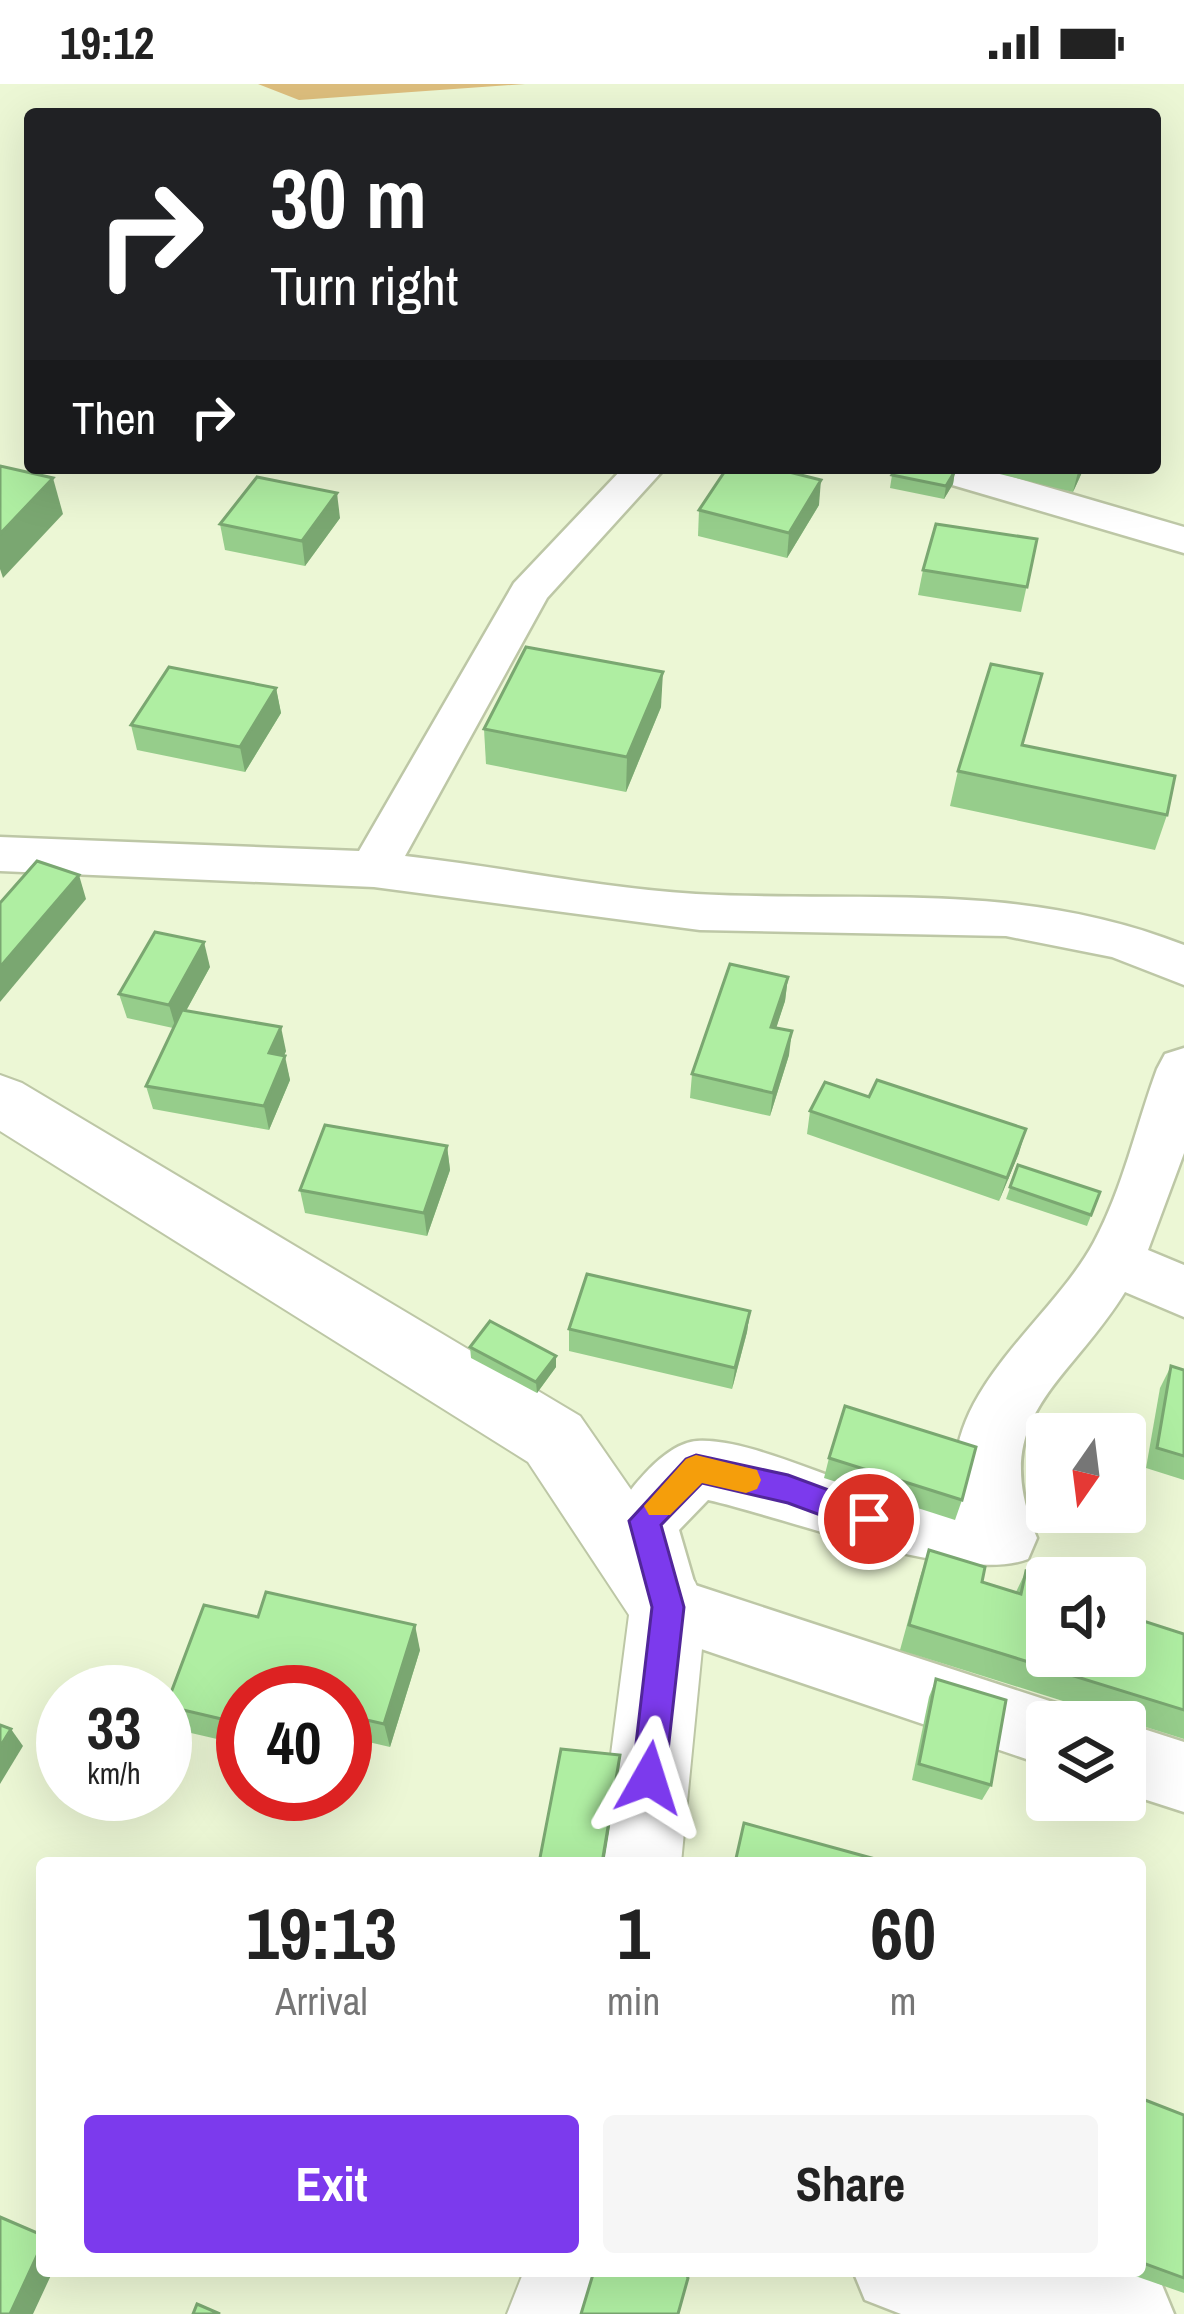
<!DOCTYPE html>
<style>
body{margin:0;font-family:"Archivo Narrow",sans-serif;background:#f6f6f6;color:#222;height:100vh;display:flex;flex-direction:column;font-size:45px;white-space:nowrap}
*{box-sizing:border-box;margin:0}
p{font-size:39px;color:#767676}
.icon{flex:none;width:66px;height:66px;fill:none;stroke:currentColor;stroke-width:2;stroke-linecap:round;stroke-linejoin:round}
.map{position:relative;flex:1;overflow:hidden}
.side{position:absolute;left:36px;top:1773px;width:1110px;height:420px;display:flex;flex-direction:column;background:#fff;border-radius:12px;box-shadow:0 12px 48px #0002}
.side>*{flex:none}
.hud{position:absolute;left:24px;top:24px;width:1137px;height:366px;border-radius:12px;box-shadow:0 12px 48px #0002;background:#202124;color:#fff;overflow:hidden}
.needle{width:78px;rotate:194deg}
.buttons{position:absolute;left:1026px;top:1329px;display:grid;gap:24px}
.buttons a{display:grid;place-items:center;width:120px;height:120px;border-radius:12px;background:#fff;box-shadow:0 12px 48px #0002;font-size:60px}
.speed{position:absolute;left:36px;top:1581px;display:flex;gap:24px;font-size:60px;font-weight:700;text-align:center}
.speed>*{display:grid;place-content:center;width:156px;height:156px;border-radius:50%;background:#fff;box-shadow:0 12px 48px #0002;line-height:1}
.speed small{font-size:30px;font-weight:400}
.speed .limit{border:18px solid #d22;background:#fff;color:#111}
.pin{position:absolute;display:grid;place-items:center;width:102px;height:102px;color:#fff;margin:-51px;border:6px solid #fff;border-radius:50%;box-shadow:0 3px 12px #0007}
.me{position:absolute;width:132px;margin:-66px;rotate:6deg;stroke-linejoin:round;filter:drop-shadow(0 0 9px #0008)}
.turn{display:flex;align-items:center;gap:42px;height:252px;padding:0 48px;font-size:54px}
.turn .icon{width:156px;height:156px;stroke-width:2.5}
.turn b{display:block;font-size:84px;line-height:102px}
.then{display:flex;align-items:center;height:114px;padding:0 48px;background:#0003;gap:24px;font-size:45px}
.eta{display:flex;justify-content:space-evenly;align-items:center;height:204px;text-align:center}
.eta b{font-size:72px;font-weight:800;line-height:84px}
.button{display:flex;gap:24px;margin-top:auto;padding:24px 48px}
.button a{flex:1;height:138px;border-radius:12px;background:#7c3aed;color:#fff;font-size:48px;font-weight:800;line-height:138px;text-align:center}
.button a+a{background:#f6f6f6;color:#222}
.status{display:flex;justify-content:space-between;align-items:center;height:84px;padding:0 60px;background:#fff;direction:ltr}
.status svg{height:33px;fill:currentColor}
.map>svg:first-child{display:block}
.green{fill:#ddbe7d}
.lines{fill:none;stroke-linecap:round;stroke-linejoin:round}
.minor-casing{stroke:#bdc7a6;stroke-width:5}
.tertiary-casing{stroke:#bdc7a6;stroke-width:4}
.minor{fill:#fff;fill-rule:evenodd}
.tertiary{fill:#fff;fill-rule:evenodd}
.wall{fill:#96cd8b}
.shaded-wall{fill:#7aa771}
.building{fill:#afeea2;stroke:#7aa771;stroke-width:3}
.route{fill:#7c3aed;stroke:#51269a;stroke-width:3}
.slow{fill:#f59e0b}
</style>
<div class="status"><b>19:12</b><svg viewBox="0 0 49 12"><path d="M0 12V9h3v3zM5 12V6h3v6zM10 12V3h3v9zM15 12V0h3v12zM26 1h20v11H26zM47 4h2v5h-2z"/></svg></div>
<div class="map">
<svg width="1184" height="2230" viewBox="0 0 1184 2230">
<rect width="100%" height="100%" fill="#ecf7d5"/>
<path class="green" d="M258,0h267l-226,16z"/>
<g class="lines">
<defs>
<g id="minor">
<path d="M623,384h42l-118,130 -142,258c98,11 193,32 291,38 171,9 323,-14 488,51v40l-72,-28 -106,-21 -306,-6 -326,-43 -374,-16v-34l359,14 155,-268z"/>
<path d="M919,384h63l202,59v26l-259,-76z"/>
<path d="M1184,964v105l-36,97 36,15v52l-59,-25c-57,93 -139,125 -88,246l-9,21c-68,26 -243,-42 -320,-59l-29,30 16,55 376,123 6,14h-30v44l-402,-136 -33,-109c12,-27 52,-78 85,-80 47,-3 123,34 169,47 29,8 62,9 92,13 -23,-106 92,-177 136,-259 29,-54 42,-116 63,-173l8,-15z"/>
<path d="M1125,1639l59,19v70l-59,-19z"/>
<path d="M853,2187l280,2 29,12 12,29h-273l-36,-14z"/>
</g>
<g id="tertiary">
<path d="M0,991l22,8 558,333 115,166 11,26 -25,255h-84l32,-248 -101,-153 -528,-331z"/>
<path d="M524,2187h94l-15,43h-96z"/>
</g>
</defs>
<use href="#minor" class="minor-casing"/>
<use href="#tertiary" class="tertiary-casing"/>
<use href="#minor" class="minor"/>
<use href="#tertiary" class="tertiary"/>
</g>
<g class="wall">
<path d="M975,384h109l-11,24z"/>
<path d="M955,387l-2,13 -9,15 -54,-11 2,-13z"/>
<path d="M819,421l-32,53 -89,-22 1,-26z"/>
<path d="M340,434l-35,48 -80,-16 -5,-26z"/>
<path d="M1037,455l-16,73 -103,-17 5,-25z"/>
<path d="M276,604l5,25 -36,59 -108,-22 -6,-25z"/>
<path d="M661,623l-35,85 -140,-28 -2,-35z"/>
<path d="M1023,661l144,70 -12,35 -205,-44 8,-35z"/>
<path d="M210,883l-24,44 100,40 -2,5 6,24 -21,50 -116,-21 -7,-23 27,-58 -46,-10 -8,-24z"/>
<path d="M788,893l-3,24 -9,27 13,27 -19,61 -80,-18 2,-24z"/>
<path d="M810,1027l209,42 -20,48 -192,-67z"/>
<path d="M447,1062l3,24 -23,66 -122,-23 -5,-23z"/>
<path d="M1018,1081l82,27 -13,34 -81,-27z"/>
<path d="M750,1227l-3,21 -15,57 -163,-38v-22z"/>
<path d="M470,1263l86,20 -19,26 -66,-35z"/>
<path d="M1171,1282l13,4v110l-38,-12 14,-80z"/>
<path d="M829,1374l133,42 -7,20 -131,-42z"/>
<path d="M929,1466l53,32 34,10 10,-21 21,85 137,-22v105l-284,-89 20,-73z"/>
<path d="M420,1566l-30,97 -43,-10 -2,8v-53h-102v53l-65,-15 -12,-24z"/>
<path d="M936,1595l55,106 -9,15 -70,-20 17,-83z"/>
<path d="M1140,2014l44,17v178l-63,-22h19z"/>
</g>
<g class="shaded-wall">
<path d="M1079,384h5l-11,24z"/>
<path d="M955,387l-2,13 -9,15 2,-13z"/>
<path d="M53,394l10,36 -60,64 -3,-9v-35z"/>
<path d="M821,396l-2,25 -32,53 2,-25z"/>
<path d="M337,409l3,25 -35,48 -3,-25z"/>
<path d="M663,588l-2,35 -35,85 1,-35z"/>
<path d="M276,604l5,25 -36,59 -5,-25z"/>
<path d="M79,791l7,24 -86,103v-35z"/>
<path d="M204,858l6,25 -34,62 -7,-24z"/>
<path d="M788,893l-3,24 -16,49 2,-23z"/>
<path d="M281,943l5,24 -12,26 -5,-24z"/>
<path d="M792,947l-3,24 -19,61 3,-23z"/>
<path d="M285,972l5,24 -21,50 -5,-24z"/>
<path d="M1026,1045l-7,24 -20,48 8,-23z"/>
<path d="M447,1062l3,24 -23,66 -3,-23z"/>
<path d="M750,1227l-3,21 -15,57 3,-21z"/>
<path d="M556,1272v11l-19,26 -1,-11z"/>
<path d="M415,1541l5,25 -30,97 -6,-23z"/>
<path d="M11,1645l12,17 -23,38v-37z"/>
<path d="M620,1671l-1,16 -15,92h-2z"/>
<path d="M42,2161v26h11l-20,43h-23z"/>
</g>
<g class="building">
<path d="M0,382l53,12 -53,56z"/>
<path d="M727,384h46l48,12 -32,53 -90,-23z"/>
<path d="M897,384h49l9,3 -9,15 -54,-11z"/>
<path d="M257,393l80,16 -35,48 -82,-17z"/>
<path d="M936,440l101,15 -10,48 -104,-17z"/>
<path d="M526,563l137,25 -36,85 -143,-28z"/>
<path d="M991,580l51,10 -20,71 153,31 -8,39 -209,-44z"/>
<path d="M169,583l107,21 -36,59 -109,-22z"/>
<path d="M37,777l42,14 -79,92v-64z"/>
<path d="M155,848l49,10 -35,63 -50,-11z"/>
<path d="M730,880l58,13 -17,50 21,4 -19,62 -81,-19z"/>
<path d="M182,926l99,17 -12,26 16,3 -21,50 -118,-20z"/>
<path d="M877,996l149,49 -19,49 -197,-67 15,-29 44,15z"/>
<path d="M325,1041l122,21 -23,67 -124,-23z"/>
<path d="M1018,1081l82,27 -9,23 -81,-28z"/>
<path d="M587,1190l163,37 -15,57 -166,-39z"/>
<path d="M490,1237l66,35 -20,26 -66,-35z"/>
<path d="M1171,1282l13,4v86l-27,-8z"/>
<path d="M845,1322l131,41 -14,53 -133,-42z"/>
<path d="M929,1466l56,17 -3,15 39,12 5,-23 24,7h-3v78h78v-41l59,19v76l-275,-85z"/>
<path d="M266,1508l149,33 -31,99 -39,-9v-23h-102v32l-77,-18 38,-101 54,12z"/>
<path d="M936,1595l70,21 -15,85 -72,-21z"/>
<path d="M0,1641l11,4 -11,18z"/>
<path d="M561,1665l59,6 -18,108h-63z"/>
<path d="M744,1739l131,36v4h-140z"/>
<path d="M1140,2014l44,17v163l-44,-16z"/>
<path d="M0,2133l42,18v10l-32,69h-10z"/>
<path d="M594,2187h91l3,7 -10,36h-97z"/>
<path d="M197,2220l23,10h-27z"/>
</g>
<path class="route" d="M696,1371l92,20 92,34 5,10 -5,10 -11,4 -81,-30 -86,-20 -41,42 23,82 -19,171 -4,12 -12,5 -12,-5 -5,-12 20,-171 -23,-86 57,-62z"/>
<path class="slow" d="M696,1371l61,15 4,10 -4,9 -11,4 -44,-10 -32,32h-21l-5,-9 42,-47z"/>
</svg>
<div class="buttons">
<a><svg class="needle" viewBox="-14 -14 28 28"><path d="M0-13l5 13h-10z" fill="#e53935"/><path d="M0 13l5-13h-10z" fill="#767676"/></svg></a>
<a><svg class="icon" aria-label="sound" viewBox="0 0 24 24"><path d="M4 9h4l5-4v14l-5-4H4zM17 9q2 3 0 6"/></svg></a>
<a><svg class="icon" aria-label="layers" viewBox="0 0 24 24"><path d="M12 4l9 5-9 5-9-5zM3 14l9 5 9-5"/></svg></a>
</div>
<div class="speed"><div>33<small>km/h</small></div><div class="limit">40</div></div>
<div class="pin" style="left:869px;top:1435px;background:#d93025"><svg class="icon" aria-label="arrive" viewBox="0 0 24 24"><path d="M6 21V4h12l-3 4 3 4H6"/></svg></div>
<svg class="me" style="left:649px;top:1694px" viewBox="-20 -20 40 40"><path d="M0-17L14 15 0 8-14 15z" fill="#7c3aed" stroke="#fff" stroke-width="4"/></svg>
<div class="hud">
<div class="turn"><svg class="icon" aria-label="right" viewBox="0 0 24 24"><path d="M7 20v-9h11M14 6l5 5-5 5"/></svg><div><b>30 m</b>Turn right</div></div>
<div class="then">Then<svg class="icon" aria-label="right" viewBox="0 0 24 24"><path d="M7 20v-9h11M14 6l5 5-5 5"/></svg></div>
</div>
<section class="side">
<div class="eta">
<div><b>19:13</b><p>Arrival</p></div>
<div><b>1</b><p>min</p></div>
<div><b>60</b><p>m</p></div>
</div>
<div class="button"><a>Exit</a><a>Share</a></div>
</section>
</div>
